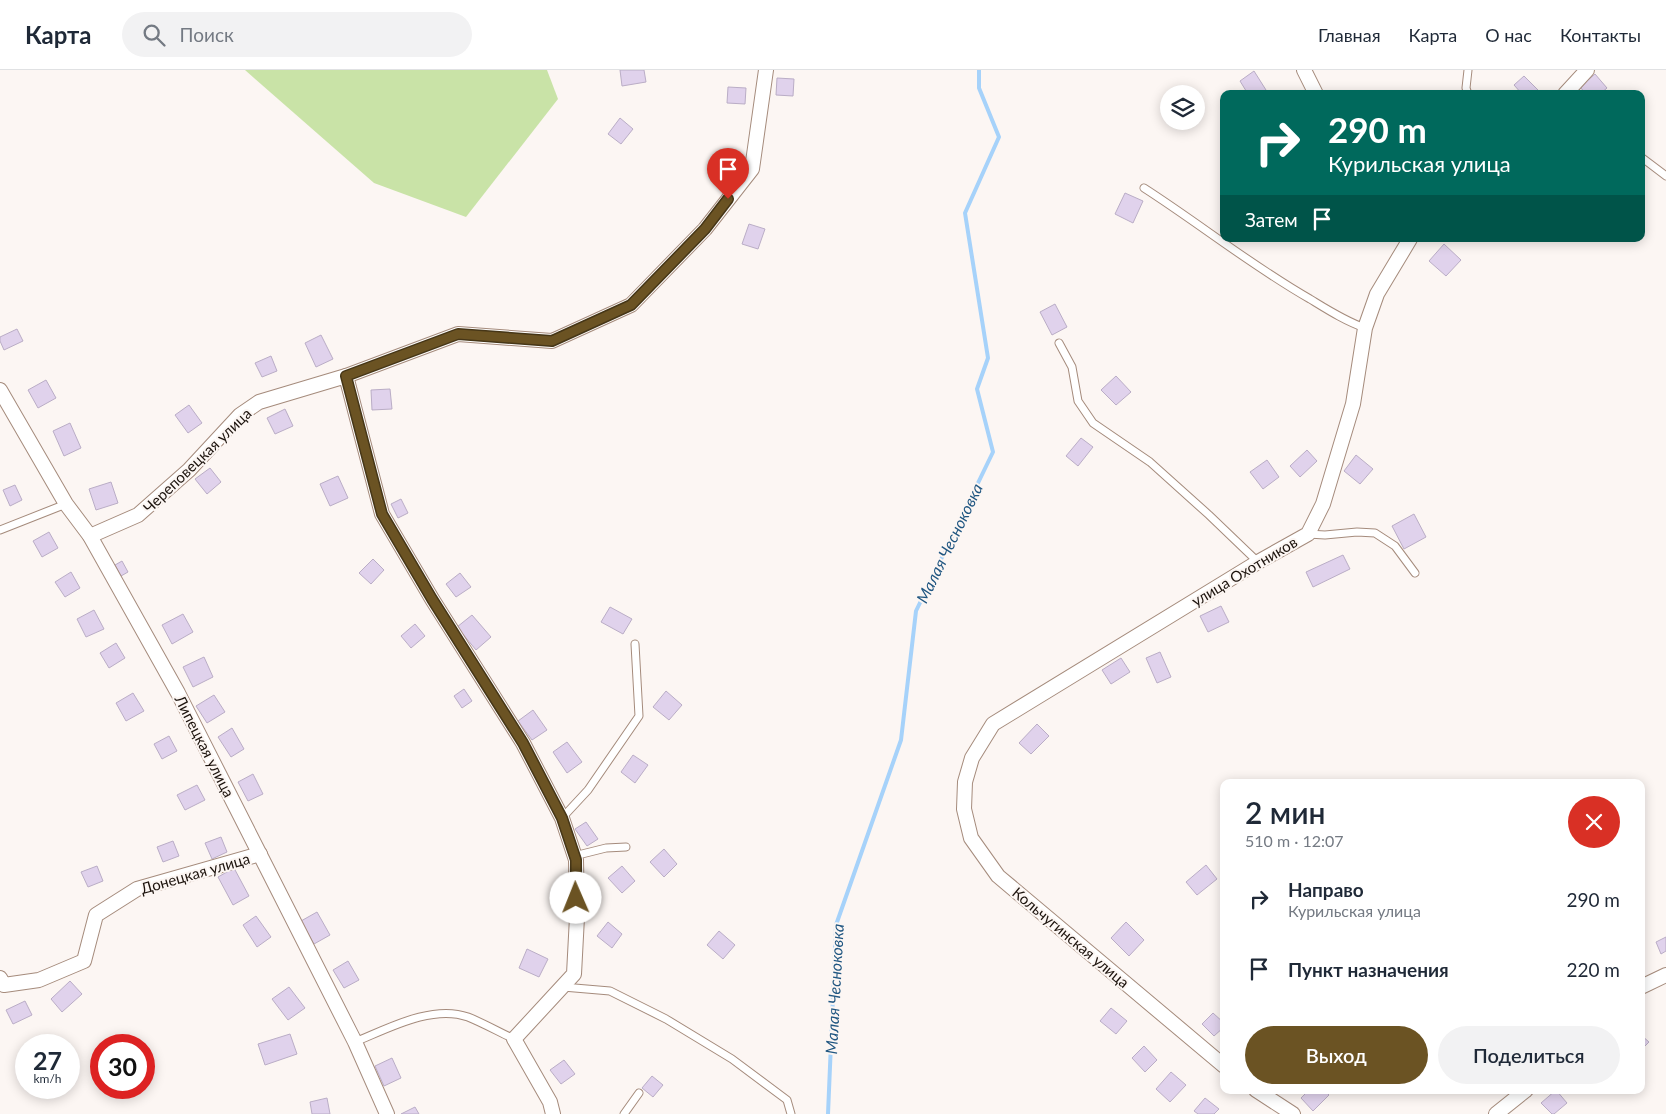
<!DOCTYPE html>
<html lang="ru">
<meta charset="utf-8">
<style>
body{margin:0;font-family:Lato,sans-serif;background:#f2f2f3;color:#1f2937;height:100vh;display:flex;flex-direction:column;font-size:19px;white-space:nowrap}
*{box-sizing:border-box;margin:0}
p{font-size:16px;color:#747a83}
.icon{flex:none;width:28px;height:28px;fill:none;stroke:currentColor;stroke-width:2;stroke-linecap:round;stroke-linejoin:round}
.map{position:relative;flex:1;overflow:hidden}
.details{position:absolute;left:1220px;top:709px;width:425px;height:315px;display:flex;flex-direction:column;background:#fff;border-radius:10px;box-shadow:0 2px 12px #0003}
.details>*{flex:none}
.banner{position:absolute;left:1220px;top:20px;width:425px;height:152px;border-radius:10px;box-shadow:0 2px 12px #0003;background:#00695c;color:#fff;overflow:hidden}
.buttons{position:absolute;left:1160px;top:15px;display:grid;gap:10px}
.buttons a{display:grid;place-items:center;width:45px;height:45px;border-radius:50%;background:#fff;box-shadow:0 2px 12px #0003;font-size:25px}
.speed{position:absolute;left:15px;top:964px;display:flex;gap:10px;font-size:25px;font-weight:700;text-align:center}
.speed>*{display:grid;place-content:center;width:65px;height:65px;border-radius:50%;background:#fff;box-shadow:0 2px 12px #0003;line-height:1}
.speed small{font-size:12px;font-weight:400}
.speed .limit{border:8px solid #d22;background:#fff;color:#111}
.pin{position:absolute;display:grid;place-items:center;width:42px;height:42px;color:#fff;margin:-51px -21px;border-radius:50% 50% 50% 0;rotate:-45deg;box-shadow:0 0 5px #0007}
.pin .icon{rotate:45deg}
.me{position:absolute;width:55px;margin:-28px;rotate:359deg;stroke-linejoin:round;filter:drop-shadow(0 0 4px #0008)}
.turn{display:flex;align-items:center;gap:18px;height:105px;padding:0 25px;font-size:22px}
.turn .icon{width:65px;height:65px;stroke-width:2.5}
.turn b{display:block;font-size:35px;line-height:42px}
.then{display:flex;align-items:center;height:48px;padding:0 25px;background:#0003;gap:10px;font-size:19px}
.round{display:grid;place-items:center;flex:none;width:52px;height:52px;border-radius:26px;background:#f2f2f3}
.head{display:flex;align-items:center;justify-content:space-between;height:85px;padding:0 25px}
h1{font-size:30px;font-weight:600;line-height:38px}
.primary-button{display:flex;gap:10px;margin-top:auto;padding:10px 25px}
.primary-button a{flex:1;height:58px;border-radius:30px;background:#6b5323;color:#fff;font-size:20px;font-weight:600;line-height:58px;text-align:center}
.primary-button a+a{background:#f2f2f3;color:#1f2937}
ul{padding:0;list-style:none}
li{display:flex;align-items:center;gap:15px;height:70px;padding:0 25px}
li div{flex:1}
li b{display:block;font-size:19px}
li em{font-style:normal}
header{display:flex;align-items:center;gap:30px;box-sizing:border-box;height:70px;padding:0 25px;background:#fff;border-bottom:1px solid #e0e1e3}
header strong{font-size:24px}
nav{display:flex;gap:28px;margin-inline-start:auto;font-size:18px}
.search{width:350px;height:45px;background:#f2f2f3;display:flex;align-items:center;gap:12px;box-sizing:border-box;padding:0 18px;border-radius:28px;color:#747a83;font-size:19px}
.map>svg:first-child{display:block}
.green{fill:#c9e3a7}
.lines{fill:none;stroke-linecap:round;stroke-linejoin:round}
.stream{stroke:#a6d2fa;stroke-width:4}
.building{fill:#e0d2ec;stroke:#baadc6}
.service-casing{stroke:#a58b7c;stroke-width:9}
.minor-casing{stroke:#a58b7c;stroke-width:16}
.service{stroke:#fff;stroke-width:7}
.minor{stroke:#fff;stroke-width:14}
.route-casing{stroke:#463617;stroke-width:12}
.route{stroke:#6b5323;stroke-width:9}
.labels{text-anchor:middle;dominant-baseline:central;stroke-width:4;stroke-linejoin:round;paint-order:stroke}
.street-label{font-size:15px;fill:#1c130d;stroke:#fcf6f3}
.water-label{font-size:16px;font-style:italic;fill:#205681;stroke:#fcf6f3}
</style>
<header>
<strong>Карта</strong>
<div class="search"><svg class="icon" aria-label="search" viewBox="0 0 24 24"><circle cx="10" cy="10" r="6"/><path d="M15 15l6 6"/></svg>Поиск</div>
<nav><a>Главная</a><a>Карта</a><a>О нас</a><a>Контакты</a></nav>
</header>
<div class="map">
<svg width="1666" height="1044" viewBox="0 0 1666 1044">
<rect width="100%" height="100%" fill="#fcf6f3"/>
<path class="green" d="M245,0h302l11,29 -92,118 -92,-34z"/>
<g class="lines">
<path class="stream" d="M828,1044l8,-189 65,-185 15,-129 77,-159 -16,-63 11,-31 -23,-145 34,-76 -20,-49v-18"/>
</g>
<g class="building">
<path d="M620,0h24l2,12 -24,4z"/>
<path d="M1254,1l12,19 -6,4h-12l-8,-13z"/>
<path d="M1595,4l12,14 -7,6h-14l-6,-7z"/>
<path d="M1524,6l14,14 -4,4h-12l-8,-9z"/>
<path d="M777,8l17,1 -1,17 -17,-1z"/>
<path d="M728,17l18,1 -1,16 -18,-1z"/>
<path d="M620,48l13,11 -12,15 -13,-10z"/>
<path d="M1125,123l18,8 -10,22 -18,-9z"/>
<path d="M749,154l16,5 -7,20 -16,-5z"/>
<path d="M1444,174l17,16 -15,16 -17,-15z"/>
<path d="M1055,234l12,23 -15,8 -12,-23z"/>
<path d="M17,259l6,12 -19,9 -4,-9v-4z"/>
<path d="M321,265l12,24 -17,8 -11,-24z"/>
<path d="M271,286l6,15 -15,6 -7,-14z"/>
<path d="M1116,306l15,16 -15,13 -15,-15z"/>
<path d="M46,310l10,18 -18,10 -10,-18z"/>
<path d="M390,319l2,20 -20,1 -1,-20z"/>
<path d="M189,335l13,18 -14,10 -13,-18z"/>
<path d="M285,339l8,17 -18,8 -8,-16z"/>
<path d="M70,353l11,25 -17,8 -11,-25z"/>
<path d="M1081,368l12,9 -15,19 -12,-10z"/>
<path d="M1307,380l10,11 -17,16 -10,-11z"/>
<path d="M1356,385l17,14 -13,15 -16,-13z"/>
<path d="M1267,390l12,17 -16,12 -13,-17z"/>
<path d="M210,398l11,14 -14,12 -12,-15z"/>
<path d="M338,406l10,22 -18,8 -10,-22z"/>
<path d="M111,412l7,21 -22,7 -7,-21z"/>
<path d="M15,415l7,15 -12,6 -7,-16z"/>
<path d="M401,429l7,14 -10,5 -7,-14z"/>
<path d="M1414,444l12,23 -22,12 -12,-23z"/>
<path d="M49,462l9,16 -16,9 -9,-16z"/>
<path d="M1343,485l7,14 -37,18 -7,-15z"/>
<path d="M373,489l11,11 -13,14 -12,-11z"/>
<path d="M122,491l6,11 -7,4 -6,-11z"/>
<path d="M71,502l9,16 -15,9 -10,-15z"/>
<path d="M460,503l11,14 -15,10 -10,-13z"/>
<path d="M1221,536l8,16 -21,10 -8,-16z"/>
<path d="M610,537l22,12 -9,15 -22,-12z"/>
<path d="M94,540l10,19 -18,8 -9,-18z"/>
<path d="M183,544l10,18 -21,12 -10,-19z"/>
<path d="M472,545l19,22 -15,13 -19,-23z"/>
<path d="M415,554l10,12 -14,12 -10,-12z"/>
<path d="M116,573l9,15 -16,10 -9,-15z"/>
<path d="M1160,582l11,25 -14,6 -11,-25z"/>
<path d="M204,587l9,20 -20,10 -10,-20z"/>
<path d="M1121,588l9,14 -19,12 -9,-14z"/>
<path d="M464,619l8,12 -10,7 -8,-12z"/>
<path d="M666,621l16,14 -13,15 -16,-13z"/>
<path d="M133,623l11,18 -18,10 -10,-18z"/>
<path d="M214,625l11,17 -18,11 -11,-17z"/>
<path d="M533,640l14,20 -15,10 -14,-19z"/>
<path d="M1037,654l12,12 -18,18 -12,-11z"/>
<path d="M232,658l12,21 -13,8 -13,-20z"/>
<path d="M169,666l8,15 -15,8 -8,-15z"/>
<path d="M567,672l15,20 -15,11 -14,-21z"/>
<path d="M633,685l15,10 -13,18 -14,-11z"/>
<path d="M253,704l10,20 -15,7 -10,-19z"/>
<path d="M197,715l8,15 -20,10 -8,-15z"/>
<path d="M586,752l12,17 -11,7 -12,-17z"/>
<path d="M221,767l6,15 -15,7 -7,-16z"/>
<path d="M173,771l6,15 -16,6 -6,-15z"/>
<path d="M664,779l13,15 -13,13 -14,-15z"/>
<path d="M1206,795l11,14 -20,16 -11,-13z"/>
<path d="M97,796l6,15 -15,6 -7,-15z"/>
<path d="M622,796l13,15 -13,12 -14,-15z"/>
<path d="M234,798l15,28 -16,9 -15,-28z"/>
<path d="M317,842l13,23 -16,9 -13,-23z"/>
<path d="M256,846l15,21 -14,10 -14,-22z"/>
<path d="M608,852l14,12 -10,14 -15,-12z"/>
<path d="M1126,852l18,18 -15,16 -18,-18z"/>
<path d="M719,861l16,14 -12,14 -16,-14z"/>
<path d="M1666,867v14l-5,3 -5,-12z"/>
<path d="M527,879l21,10 -9,18 -20,-9z"/>
<path d="M348,891l11,19 -15,8 -11,-18z"/>
<path d="M70,911l12,13 -20,18 -11,-13z"/>
<path d="M289,917l16,21 -17,12 -16,-21z"/>
<path d="M25,931l7,14 -19,9 -7,-14z"/>
<path d="M1111,938l16,13 -11,13 -16,-13z"/>
<path d="M1213,943l11,10v4l-10,9 -12,-12z"/>
<path d="M290,964l7,20 -32,11 -7,-21z"/>
<path d="M1641,965l8,7 -8,8z"/>
<path d="M1144,976l13,14 -12,12 -13,-14z"/>
<path d="M392,988l9,20 -17,8 -9,-20z"/>
<path d="M564,990l11,14 -14,10 -11,-14z"/>
<path d="M1171,1002l15,13 -16,17 -14,-13z"/>
<path d="M652,1006l11,9 -10,12 -11,-9z"/>
<path d="M1309,1020h15l5,5 -16,16 -12,-13z"/>
<path d="M1556,1020l11,13 -13,11h-2l-11,-11z"/>
<path d="M327,1028l3,16h-18l-2,-12z"/>
<path d="M1205,1028l14,11 -5,5h-16l-4,-3z"/>
<path d="M415,1037l4,7h-18z"/>
</g>
<g class="lines">
<defs>
<g id="service">
<path d="M1468,0l-2,18 2,6"/>
<path d="M1641,87l25,19"/>
<path d="M1144,118c56,36 108,78 166,111 18,11 35,22 55,29"/>
<path d="M1059,273l13,24 6,34 15,22 57,39 59,53 49,47"/>
<path d="M0,460l66,-26"/>
<path d="M1308,464l17,1 32,-3 18,1 20,13 20,27"/>
<path d="M562,748l26,-28 51,-74 -4,-72"/>
<path d="M574,786l32,-8 20,-1"/>
<path d="M563,917l47,4 56,28 66,40 55,41 4,14"/>
<path d="M355,972c32,-13 77,-38 113,-25 15,6 31,15 46,22"/>
<path d="M624,1044l15,-21"/>
</g>
<g id="minor">
<path d="M1304,0l12,24"/>
<path d="M1565,24l22,-24"/>
<path d="M346,306l112,-42 94,7 79,-36 74,-76 47,-60 14,-99"/>
<path d="M0,320l66,114 24,32 88,157 177,349 32,72"/>
<path d="M90,466l48,-21 51,-45 51,-55 19,-13 87,-26 36,138 50,85 91,144 39,75 14,42 1,57 -3,57 -60,65 36,63 3,12"/>
<path d="M0,908l4,7 35,-5 45,-19 12,-46 41,-26 123,-35"/>
<path d="M1641,917l25,-12"/>
<path d="M1224,996l-226,-190 -27,-38 -7,-29 1,-27 7,-24 21,-34 265,-162 50,-28 15,-30 30,-100 12,-76 12,-34 33,-55"/>
<path d="M1256,1020l37,24"/>
<path d="M1496,1044l30,-24"/>
</g>
</defs>
<use href="#service" class="service-casing"/>
<use href="#minor" class="minor-casing"/>
<use href="#service" class="service"/>
<use href="#minor" class="minor"/>
</g>
<g class="lines">
<defs>
<path id="route" d="M576,828v-38l-14,-42 -39,-75 -91,-144 -50,-85 -36,-138 112,-42 94,7 79,-36 74,-76 23,-30"/>
</defs>
<use href="#route" class="route-casing"/>
<use href="#route" class="route"/>
</g>
<g class="labels">
<g class="street-label">
<text transform="translate(197 390) rotate(-44)">Череповецкая улица</text>
<text transform="translate(1244 501) rotate(-31)">улица Охотников</text>
<text transform="translate(205 676) rotate(63)">Липецкая улица</text>
<text transform="translate(195 803) rotate(-16)">Донецкая улица</text>
<text transform="translate(1071 867) rotate(40)">Кольчугинская улица</text>
</g>
<g class="water-label">
<text transform="translate(949 473) rotate(-64)">Малая Чесноковка</text>
<text transform="translate(834 919) rotate(-87)">Малая Чесноковка</text>
</g>
</g>
</svg>
<div class="buttons">
<a><svg class="icon" aria-label="layers" viewBox="0 0 24 24"><path d="M12 4l9 5-9 5-9-5zM3 14l9 5 9-5"/></svg></a>
</div>
<div class="speed"><div>27<small>km/h</small></div><div class="limit">30</div></div>
<div class="pin" style="left:728px;top:129px;background:#d93025"><svg class="icon" aria-label="arrive" viewBox="0 0 24 24"><path d="M6 21V4h12l-3 4 3 4H6"/></svg></div>
<svg class="me" style="left:576px;top:828px" viewBox="-20 -20 40 40"><circle r="19" fill="#fff"/><path d="M0-13L10 11 0 6-10 11z" fill="#6b5323"/></svg>
<div class="banner">
<div class="turn"><svg class="icon" aria-label="right" viewBox="0 0 24 24"><path d="M7 20v-9h11M14 6l5 5-5 5"/></svg><div><b>290 m</b>Курильская улица</div></div>
<div class="then">Затем<svg class="icon" aria-label="arrive" viewBox="0 0 24 24"><path d="M6 21V4h12l-3 4 3 4H6"/></svg></div>
</div>
<section class="details">
<div class="head"><div><h1>2 мин</h1><p>510 m · 12:07</p></div><a class="round" style="background:#d93025;color:#fff"><svg class="icon" aria-label="close" viewBox="0 0 24 24"><path d="M6 6l12 12M18 6L6 18"/></svg></a></div>
<ul>
<li><svg class="icon" aria-label="right" viewBox="0 0 24 24"><path d="M7 20v-9h11M14 6l5 5-5 5"/></svg><div><b>Направо</b><p>Курильская улица</p></div><em>290 m</em></li>
<li><svg class="icon" aria-label="arrive" viewBox="0 0 24 24"><path d="M6 21V4h12l-3 4 3 4H6"/></svg><div><b>Пункт назначения</b></div><em>220 m</em></li>
</ul>
<div class="primary-button"><a>Выход</a><a>Поделиться</a></div>
</section>
</div>
